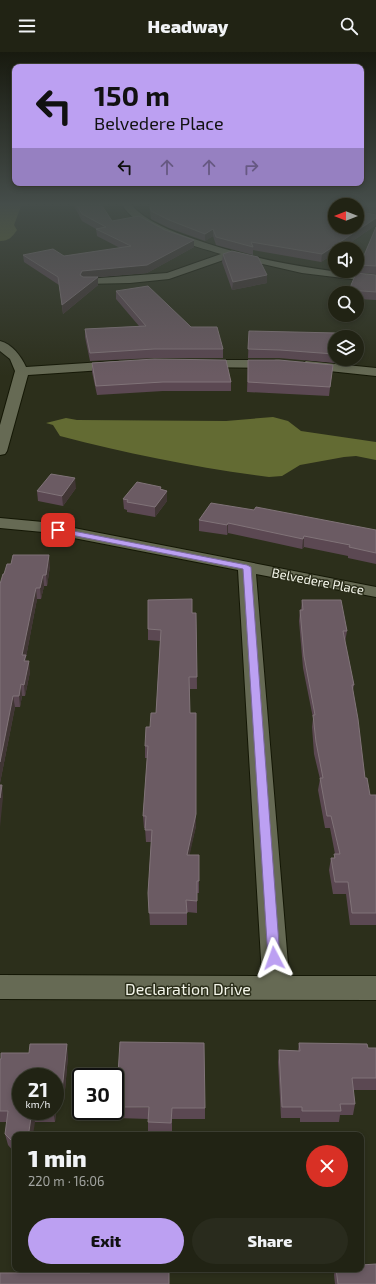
<!DOCTYPE html>
<meta charset="utf-8">
<style>
body{margin:0;font-family:"Exo 2",sans-serif;background:#292b1d;color:#f1f3f6;height:100vh;display:flex;flex-direction:column;font-size:15px;white-space:nowrap}
*{box-sizing:border-box;margin:0}
p{font-size:13px;color:#a2a4a0}
.icon{flex:none;width:22px;height:22px;fill:none;stroke:currentColor;stroke-width:2;stroke-linecap:round;stroke-linejoin:round}
.map{position:relative;flex:1;overflow:hidden}
.panel{position:absolute;left:12px;top:1080px;width:352px;height:140px;display:flex;flex-direction:column;background:#212314;border-radius:8px;box-shadow:0 2px 6px #0003,0 0 0 1px #3e4034}
.panel>*{flex:none}
.hud{position:absolute;left:12px;top:12px;width:352px;height:122px;border-radius:8px;box-shadow:0 2px 6px #0003,0 0 0 1px #3e4034;background:#bca0f2;color:#111;overflow:hidden}
.needle{width:26px;rotate:270deg}
.fabs{position:absolute;left:328px;top:146px;display:grid;gap:8px}
.fabs a{display:grid;place-items:center;width:36px;height:36px;border-radius:50%;background:#212314;box-shadow:0 2px 6px #0003,0 0 0 1px #3e4034;font-size:20px}
.speed{position:absolute;left:12px;top:1016px;display:flex;gap:8px;font-size:20px;font-weight:700;text-align:center}
.speed>*{display:grid;place-content:center;width:52px;height:52px;border-radius:50%;background:#212314;box-shadow:0 2px 6px #0003,0 0 0 1px #3e4034;line-height:1}
.speed small{font-size:10px;font-weight:400}
.speed .limit{border:2px solid #111;border-radius:6px;background:#fff;color:#111}
.pin{position:absolute;display:grid;place-items:center;width:34px;height:34px;color:#fff;margin:-17px;border-radius:8px;box-shadow:0 2px 6px #0006}
.me{position:absolute;width:44px;margin:-22px;rotate:356deg;stroke-linejoin:round;filter:drop-shadow(0 0 3px #0008)}
.turn{display:flex;align-items:center;gap:14px;height:84px;padding:0 16px;font-size:18px}
.turn .icon{width:52px;height:52px;stroke-width:2.5}
.turn b{display:block;font-size:28px;line-height:34px}
.lanes{display:flex;align-items:center;height:38px;padding:0 16px;background:#0003;justify-content:center;gap:20px;direction:ltr}
.lanes .off{opacity:.35}
.round{display:grid;place-items:center;flex:none;width:42px;height:42px;border-radius:21px;background:#292b1d}
.overview{display:flex;align-items:center;justify-content:space-between;height:68px;padding:0 16px}
h1{font-size:24px;font-weight:800;line-height:30px}
.primary-button{display:flex;gap:8px;margin-top:auto;padding:8px 16px}
.primary-button a{flex:1;height:46px;border-radius:24px;background:#bca0f2;color:#111;font-size:16px;font-weight:800;line-height:46px;text-align:center}
.primary-button a+a{background:#292b1d;color:#f1f3f6}
header{display:flex;justify-content:space-between;align-items:center;height:52px;padding:0 16px;background:#212314;font-size:18px;font-weight:800}
.map>svg:first-child{display:block}
.water{fill:#636b33}
.lines{fill:none;stroke-linecap:round;stroke-linejoin:round}
.minor-casing{stroke:#141705;stroke-width:2}
.minor{fill:#666a54;fill-rule:evenodd}
.wall{fill:#5b4852;fill-rule:evenodd}
.shaded-wall{fill:#413635}
.building{fill:#6b5b63;stroke:#807378}
.route{fill:#bca0f2;stroke:#7a689d}
.labels{text-anchor:middle;dominant-baseline:central;stroke-width:3;stroke-linejoin:round;paint-order:stroke}
.street-label{font-size:13px;fill:#f4f6ea;stroke:#2c2f1b}
.near-street-label{font-size:16px;fill:#f4f6ea;stroke:#2c2f1b}
</style>
<header><svg class="icon" aria-label="menu" viewBox="0 0 24 24"><path d="M4 6h16M4 12h16M4 18h16"/></svg>Headway<svg class="icon" aria-label="search" viewBox="0 0 24 24"><circle cx="10" cy="10" r="6"/><path d="M15 15l6 6"/></svg></header>
<div class="map">
<svg width="376" height="1232" viewBox="0 0 376 1232">
<rect width="100%" height="100%" fill="#2c2f1b"/>
<g class="water">
<path d="M0,152h22l-8,21 3,5c-5,7 -8,11 -17,11z"/>
<path d="M273,365l15,4 13,10 75,11v18l-20,-4 -12,1 -44,8 -18,11 -13,1c-71,-9 -140,-23 -209,-41l-7,-11 -7,-2 20,-5 11,2 149,1z"/>
</g>
<g class="lines">
<defs>
<g id="minor">
<path d="M122,152h8c17,18 41,27 64,35 59,21 120,31 182,37v6l-74,-9 -70,-16 -63,22 -39,4 -47,1 -1,-2 1,-2 4,-1 80,-6 54,-19c-27,-8 -87,-24 -99,-50z"/>
<path d="M0,289c12,3 21,15 26,26l92,-6 6,4 -6,4 -90,6 -21,76 -2,3 -5,1v-30l15,-54 -5,-12 -10,-8z"/>
<path d="M200,308h74l6,4 -6,4 -79,-1 -1,-3z"/>
<path d="M306,309l70,7v8l-75,-8 -1,-3z"/>
<path d="M0,466l43,4 333,65v10l-120,-23 33,402h87v24l-376,-1v-24l262,1 -24,-406 -195,-38 -43,-4z"/>
</g>
</defs>
<use href="#minor" class="minor-casing"/>
<use href="#minor" class="minor"/>
</g>
<g class="wall">
<path d="M73,152h28l11,17 82,26 -47,26 -49,4v8l-35,29 -4,-29 -35,-23 -1,-7 41,1 56,-8 -23,-12 -1,-7 -14,-8z"/>
<path d="M149,152h37l2,1 9,-1h179v10l-19,-3 19,4v10l-35,24h-6v4l-14,9 -68,-12v5l-37,-10 -3,-9 -8,5 -36,-13 -18,-9zM328,152l7,1h22l-22,22z"/>
<path d="M376,175v47l-17,-1 1,-8z"/>
<path d="M223,202l44,29 -35,7 -10,-28z"/>
<path d="M376,223v25l-19,-1v-6h-8v-3z"/>
<path d="M116,239l75,36 32,22v9h-69l-64,3 -5,-24v-8l54,-3 -23,-27z"/>
<path d="M249,279l86,22 -1,10 -55,-5h-31z"/>
<path d="M248,308l85,5 -4,31 -82,-4z"/>
<path d="M92,311l139,19v9h-68l-66,4 -5,-23z"/>
<path d="M161,435v2l6,2v10l-12,16 -28,-5v-2l-3,-1 -1,-10z"/>
<path d="M76,436l-13,18 -25,-5 -1,-10z"/>
<path d="M199,468l177,10v34l-28,-6v-2l-44,-9 -2,2 -74,-16 -1,2 -28,-4z"/>
<path d="M50,514l-3,20h-3l-3,13h-4l-11,58v4l4,11 -5,24h-3l-2,11h-5l-15,76v-199z"/>
<path d="M302,548l45,31 -2,11 9,43 -1,5 12,88 5,17h6v130h-26l-4,-31h-13l-4,-24 2,-12h3v-4h1l-5,-26h-5l-7,-38 2,-11 -6,-25 -2,-27 1,-9 -10,-50 -4,-47 1,-11h1z"/>
<path d="M192,561h4l1,76h-7v24l6,113 -7,29h10v38h-2v20l-10,-1v13h-37l-2,-32 3,-51h-5l-1,-14h-1l-1,-12 4,-58h-2v-12l5,-19 6,-14 4,-72 -12,-1v-11z"/>
<path d="M299,991l69,5h8v42h-23l2,14 -2,11h-13l-1,7h-39v-4h-19l-3,-56 1,-12 19,1z"/>
<path d="M68,1004l-4,45h-7l-2,21h-20l-20,13v17h-1l-6,-7 -3,-11 2,-12h-7v-63zM55,1025v34h-34z"/>
<path d="M116,1055l89,1v11h-33v15h-24v-15l-31,-1z"/>
<path d="M335,1217h26l15,15h-41l-1,-9z"/>
</g>
<g class="shaded-wall">
<path d="M376,166v7l-35,24h-6v4l-14,9 1,-8z"/>
<path d="M213,177v7l-8,5v-7z"/>
<path d="M194,188v7l-47,26 -49,4v8l-35,29 -1,-9 21,-26 -3,-4 2,-4z"/>
<path d="M267,223v8l-35,7 1,-8z"/>
<path d="M75,426l1,10 -13,18 -1,-10z"/>
<path d="M167,439v10l-12,16v-10z"/>
<path d="M228,471v10l-1,2v-10z"/>
<path d="M304,484v11l-2,2 1,-10z"/>
<path d="M49,503l1,11 -3,20 -1,-11z"/>
<path d="M43,523l1,11 -3,13 -1,-11z"/>
<path d="M36,536l1,11 -11,58 1,10 -5,-12z"/>
<path d="M29,609l1,11 -5,24 -1,-11z"/>
<path d="M21,632l1,12 -2,11 -1,-11z"/>
<path d="M13,644l2,11 -15,76v-21z"/>
<path d="M2,733l1,12 -3,30v-29z"/>
<path d="M196,762v12l-9,41v-12z"/>
<path d="M67,992l1,12 -4,45 -2,-11z"/>
<path d="M55,1038l2,11 -2,21 -2,-11h2z"/>
<path d="M33,1059l2,11 -2,13h-6z"/>
</g>
<g class="building">
<path d="M76,152h25l11,17 27,-5 26,14 29,10 -47,25 -65,6 -2,4 3,2h15l-36,28 -4,-28 -35,-22 30,-6 11,7 67,-10 -35,-17 10,-2 -24,-13z"/>
<path d="M150,152h36l2,1 9,-1h130l8,2v21h22v-16l19,4v3l-54,36 -71,-12 2,5 -37,-10 -3,-8 -8,5 -36,-14 -18,-9z"/>
<path d="M336,152h22l-1,3v-2h-21z"/>
<path d="M358,152h18v3z"/>
<path d="M376,175v39l-16,-1z"/>
<path d="M232,199l26,6 9,18 -34,7 -10,-28z"/>
<path d="M356,221l20,2v17l-27,-2z"/>
<path d="M148,234l43,41h26l6,22h-69l-64,4 -5,-24 61,-3 -30,-35z"/>
<path d="M249,279l88,2v4h-2l-1,17 -54,-4 -32,-1z"/>
<path d="M154,307l72,1 5,22h-68l-67,4 -4,-23z"/>
<path d="M248,308h31l54,5 -3,22 -82,-5z"/>
<path d="M51,422l24,4 -13,18 -25,-5z"/>
<path d="M137,430l24,5 -1,2 7,2 -12,16 -28,-5 1,-2 -5,-1z"/>
<path d="M211,451l43,7 2,-3 120,23v23l-27,-6 1,-2 -46,-9 -1,3 -75,-16 -1,2 -28,-5z"/>
<path d="M13,503h36l-3,20h-3l-3,13h-4l-14,67h4l-2,6h5l-5,24 -3,-1 -2,12h-6l-13,66v-178l3,-10h1l3,-10h4z"/>
<path d="M192,547v14h4l1,64h-8l1,36h6v101l-9,41h12v26h-2v20l-11,-1 1,13h-38l-1,-20 4,-63h-7l1,-14h-3l5,-70h-3l1,-19h4l1,-14h5l5,-83 -13,-1v-29z"/>
<path d="M302,548h39l6,31h-4l11,54h-2l6,34 7,59h2l3,17h6v118h-24l-4,-31h-13l-4,-24h4l-1,-4h6l-9,-38h-4l-7,-38h3l-7,-36 -3,-27h2l-11,-59 -4,-46h3z"/>
<path d="M0,733h2l-2,13z"/>
<path d="M120,990l84,1 1,65h-33l-1,15 -23,-1 1,-15h-33z"/>
<path d="M299,991l68,1 1,4h8v30h-24l3,26h-15l1,7h-39v-4h-20l-3,-57 21,1z"/>
<path d="M30,992h37l-5,46h-7v2v-15h-34v34h11l-3,20 -2,4h-12v5l-3,1 -7,-7 3,-23h-8v-52h1v-6h28z"/>
<path d="M376,1212v20h-38l-2,-15h25v-4z"/>
<path d="M91,1217h78v15h-169v-11h90z"/>
</g>
<linearGradient id="sky" x2="0" y2="1"><stop stop-color="#181a0f"/><stop offset="0.47" stop-color="#454d4a"/><stop offset="1" stop-color="#454d4a" stop-opacity="0"/></linearGradient>
<rect width="376" height="324" fill="url(#sky)"/>
<path class="route" d="M58,476l189,37 4,2 29,391 -2,3 -4,2 -5,-2 -1,-3 -25,-389 -187,-37 -1,-2z"/>
<g class="labels">
<g class="street-label">
<text transform="translate(318 529) rotate(11)">Belvedere Place</text>
</g>
<g class="near-street-label">
<text x="188" y="936">Declaration Drive</text>
</g>
</g>
</svg>
<div class="fabs">
<a><svg class="needle" viewBox="-14 -14 28 28"><path d="M0-13l5 13h-10z" fill="#e53935"/><path d="M0 13l5-13h-10z" fill="#a2a4a0"/></svg></a>
<a><svg class="icon" aria-label="sound" viewBox="0 0 24 24"><path d="M4 9h4l5-4v14l-5-4H4zM17 9q2 3 0 6"/></svg></a>
<a><svg class="icon" aria-label="search" viewBox="0 0 24 24"><circle cx="10" cy="10" r="6"/><path d="M15 15l6 6"/></svg></a>
<a><svg class="icon" aria-label="layers" viewBox="0 0 24 24"><path d="M12 4l9 5-9 5-9-5zM3 14l9 5 9-5"/></svg></a>
</div>
<div class="speed"><div>21<small>km/h</small></div><div class="limit">30</div></div>
<div class="pin" style="left:58px;top:478px;background:#d93025"><svg class="icon" aria-label="arrive" viewBox="0 0 24 24"><path d="M6 21V4h12l-3 4 3 4H6"/></svg></div>
<svg class="me" style="left:274px;top:906px" viewBox="-20 -20 40 40"><path d="M0-17L14 15 0 8-14 15z" fill="#bca0f2" stroke="#fff" stroke-width="4"/></svg>
<div class="hud">
<div class="turn"><svg class="icon" aria-label="left" viewBox="0 0 24 24"><path d="M17 20v-9H6M10 6l-5 5 5 5"/></svg><div><b>150 m</b>Belvedere Place</div></div>
<div class="lanes"><svg class="icon" aria-label="left" viewBox="0 0 24 24"><path d="M17 20v-9H6M10 6l-5 5 5 5"/></svg><svg class="icon off" aria-label="ahead" viewBox="0 0 24 24"><path d="M12 20V5M6 11l6-6 6 6"/></svg><svg class="icon off" aria-label="ahead" viewBox="0 0 24 24"><path d="M12 20V5M6 11l6-6 6 6"/></svg><svg class="icon off" aria-label="right" viewBox="0 0 24 24"><path d="M7 20v-9h11M14 6l5 5-5 5"/></svg></div>
</div>
<section class="panel">
<div class="overview"><div><h1>1 min</h1><p>220 m · 16:06</p></div><a class="round" style="background:#d93025;color:#fff"><svg class="icon" aria-label="close" viewBox="0 0 24 24"><path d="M6 6l12 12M18 6L6 18"/></svg></a></div>
<div class="primary-button"><a>Exit</a><a>Share</a></div>
</section>
</div>
